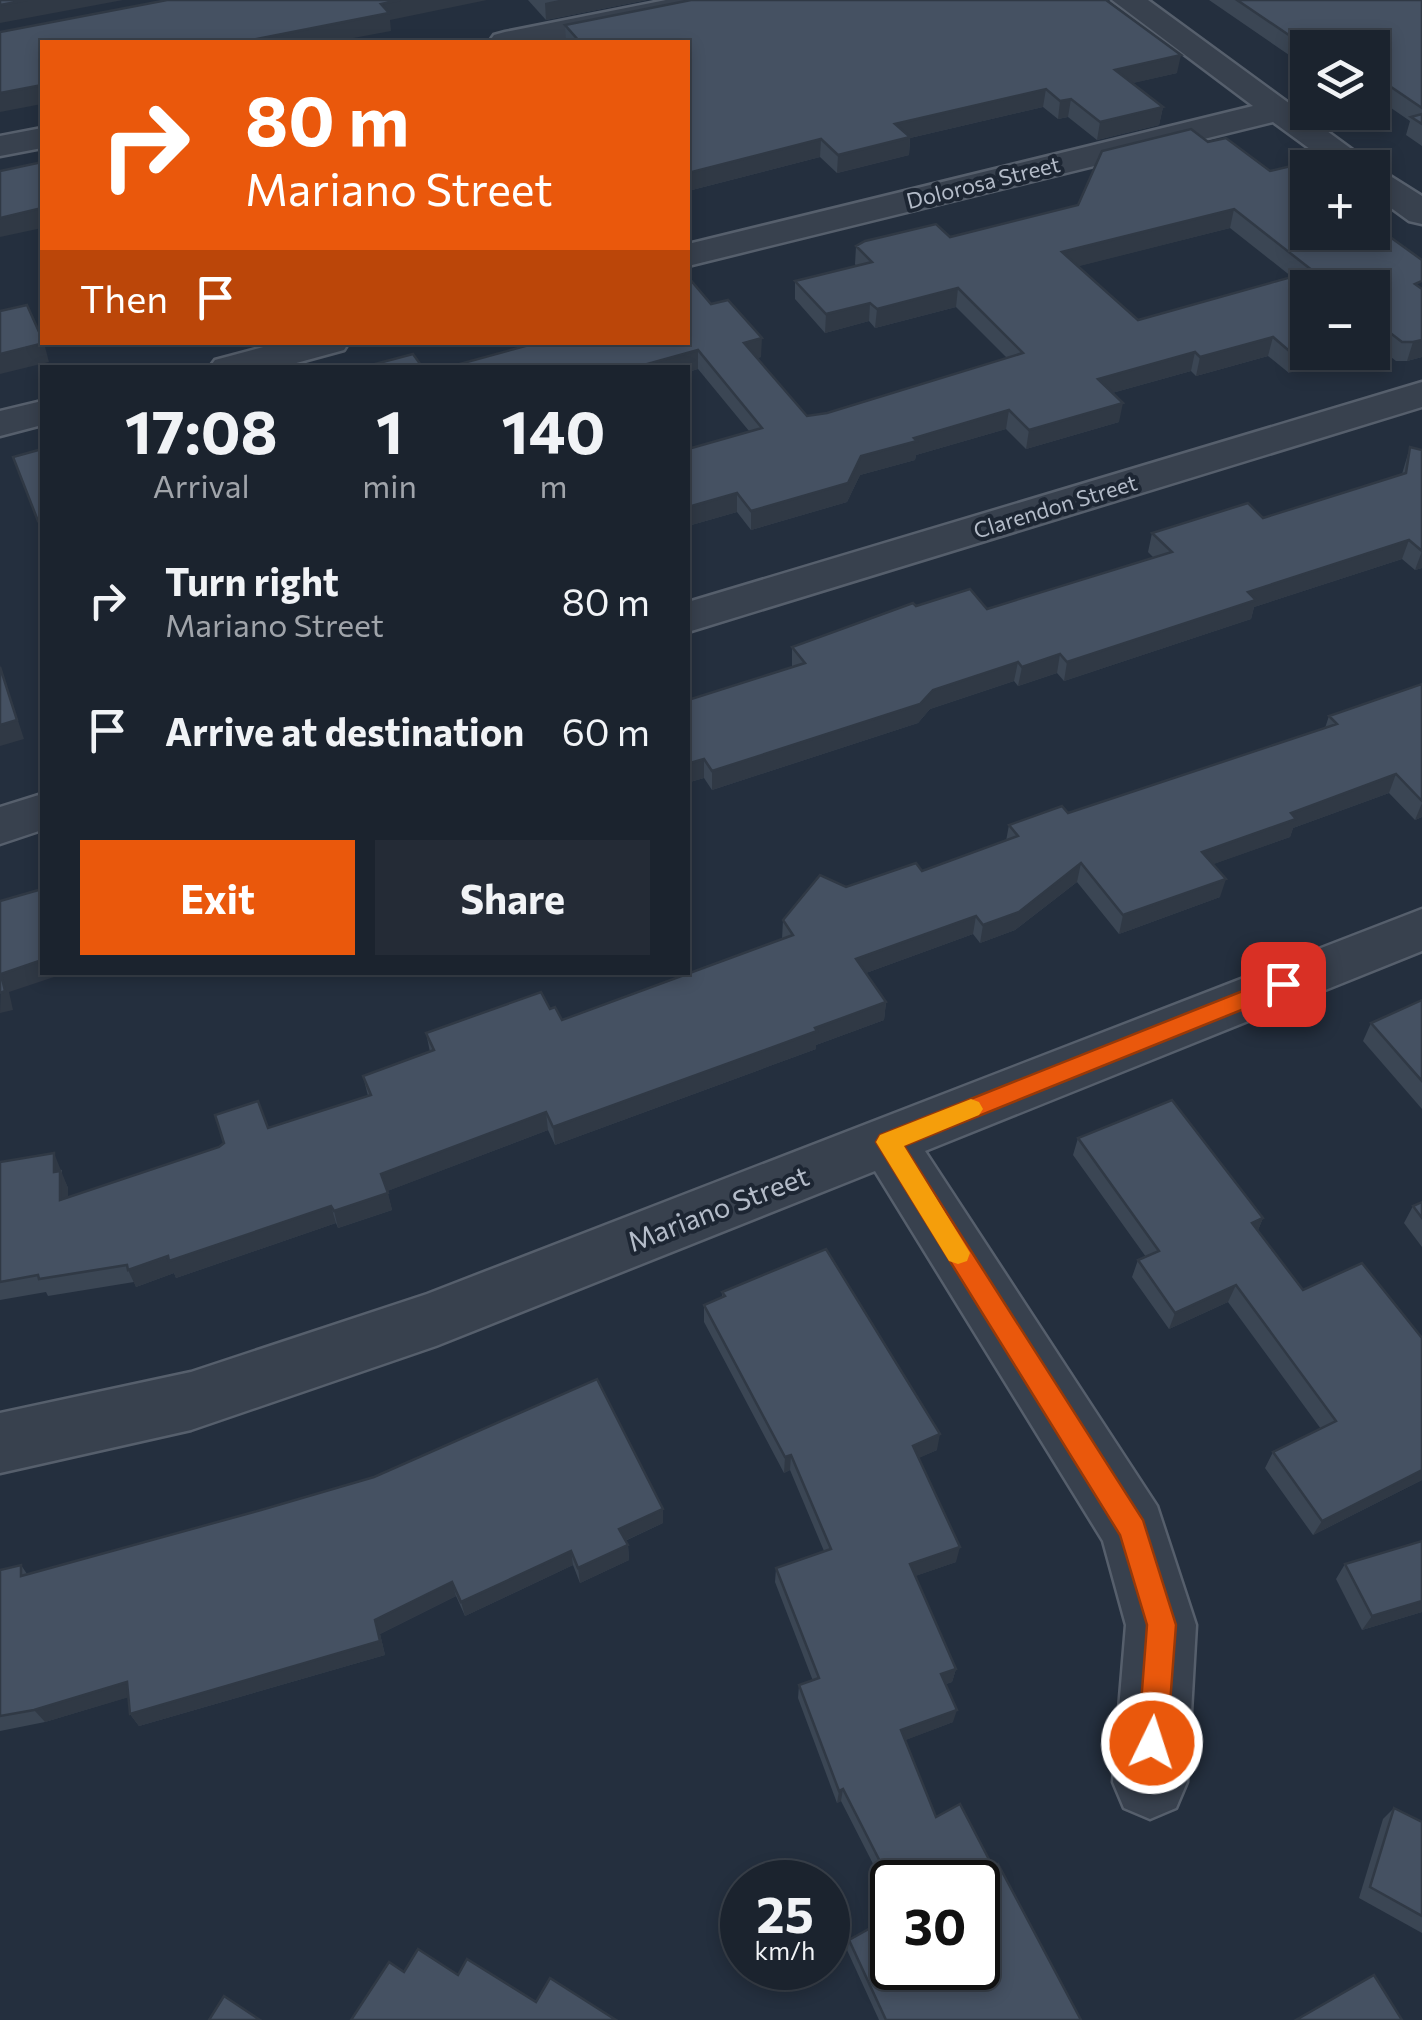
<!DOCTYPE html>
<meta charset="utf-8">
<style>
body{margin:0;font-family:Commissioner,sans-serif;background:#242b36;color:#f1f3f6;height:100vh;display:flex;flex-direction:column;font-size:38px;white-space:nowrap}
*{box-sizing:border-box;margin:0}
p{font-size:32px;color:#a0a4aa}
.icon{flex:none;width:55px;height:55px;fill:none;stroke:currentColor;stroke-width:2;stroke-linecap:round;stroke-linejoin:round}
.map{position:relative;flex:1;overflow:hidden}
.side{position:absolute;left:40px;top:365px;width:650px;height:610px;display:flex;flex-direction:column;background:#1b232e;border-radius:0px;box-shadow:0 5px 15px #0003,0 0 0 2px #39404a}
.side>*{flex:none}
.hud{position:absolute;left:40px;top:40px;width:650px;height:305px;border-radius:0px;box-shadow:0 5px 15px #0003,0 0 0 2px #39404a;background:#ea580c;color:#fff;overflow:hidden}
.fabs{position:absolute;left:1290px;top:30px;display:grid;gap:20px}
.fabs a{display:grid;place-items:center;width:100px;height:100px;border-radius:0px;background:#1b232e;box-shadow:0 5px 15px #0003,0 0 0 2px #39404a;font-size:50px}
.speed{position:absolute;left:720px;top:1860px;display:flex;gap:20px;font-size:50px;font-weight:700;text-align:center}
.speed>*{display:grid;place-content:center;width:130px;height:130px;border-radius:50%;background:#1b232e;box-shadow:0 5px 15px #0003,0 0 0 2px #39404a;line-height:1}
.speed small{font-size:25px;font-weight:400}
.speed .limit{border:5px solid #111;border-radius:15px;background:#fff;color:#111}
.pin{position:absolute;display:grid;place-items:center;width:85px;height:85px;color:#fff;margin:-42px;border-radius:20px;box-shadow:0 5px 15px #0006}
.me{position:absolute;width:110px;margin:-55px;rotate:4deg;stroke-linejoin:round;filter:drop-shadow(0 0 8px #0008)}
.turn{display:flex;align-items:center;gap:35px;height:210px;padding:0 40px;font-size:45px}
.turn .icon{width:130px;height:130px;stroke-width:2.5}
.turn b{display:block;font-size:70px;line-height:85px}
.then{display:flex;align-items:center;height:95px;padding:0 40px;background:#0003;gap:20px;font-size:38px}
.eta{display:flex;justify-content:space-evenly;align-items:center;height:170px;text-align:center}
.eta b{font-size:60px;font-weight:700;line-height:70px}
.action{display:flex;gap:20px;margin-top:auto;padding:20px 40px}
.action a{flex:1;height:115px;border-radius:0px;background:#ea580c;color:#fff;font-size:40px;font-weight:700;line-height:115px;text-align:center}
.action a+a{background:#242b36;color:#f1f3f6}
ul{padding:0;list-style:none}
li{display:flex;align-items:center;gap:30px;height:130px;padding:0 40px}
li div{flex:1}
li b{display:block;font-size:38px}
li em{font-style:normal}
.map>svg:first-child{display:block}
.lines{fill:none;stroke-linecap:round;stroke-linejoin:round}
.minor-casing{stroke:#565f6c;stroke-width:5}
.minor{fill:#38414e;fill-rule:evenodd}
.wall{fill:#3b4654;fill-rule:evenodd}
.shaded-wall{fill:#303945}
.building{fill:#455162;stroke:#303945;stroke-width:2.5;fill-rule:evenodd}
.route{fill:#ea580c;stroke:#983908;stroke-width:2.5}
.slow{fill:#f59e0b}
.labels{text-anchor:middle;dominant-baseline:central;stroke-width:8;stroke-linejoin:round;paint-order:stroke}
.far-street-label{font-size:22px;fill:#b4bcc9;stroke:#1d2633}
.street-label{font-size:28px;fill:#b4bcc9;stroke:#1d2633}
</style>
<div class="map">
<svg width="1422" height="2020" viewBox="0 0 1422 2020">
<rect width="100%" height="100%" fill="#242f3e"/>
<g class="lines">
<defs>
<g id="minor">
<path d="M666,0h62l-5,7 -11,2 -162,33h-61l5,-7 11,-3z"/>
<path d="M1112,0h36l228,167 46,29v28l-13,-3 -37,-27v-26h-36l-63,-46 -585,144v-22l565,-138z"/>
<path d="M42,128v20l-42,8v-20z"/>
<path d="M282,342h67l-5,8 -66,18h-69l6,-8z"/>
<path d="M1422,382v25l-734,225v-30z"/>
<path d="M42,401v24l-42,11v-25z"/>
<path d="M42,794v36l-42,14v-37z"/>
<path d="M1422,909v42l-497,200 232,355 39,119 -9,157 -11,26 -26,11 -26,-11 -11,-26 13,-157 -23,-84 -228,-370 -439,175 -245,84 -191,43v-60l191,-41 236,-78z"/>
</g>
</defs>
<use href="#minor" class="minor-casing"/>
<use href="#minor" class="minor"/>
</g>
<g class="wall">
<path d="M528,0h119l-101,20z"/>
<path d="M1209,0h213v146l-16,-11 4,-14 -38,-26v-47h-64v20z"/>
<path d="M565,25l612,48 -45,10 31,24 -4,18 -62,15 -29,-23 -10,2 -15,-12 -133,31 -1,17 -72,18 -17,-16 -132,34v-149h-122z"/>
<path d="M1208,142l62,29 102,61 50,125 -15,4h-11l-18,-14 -70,5 -19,21 -21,-17 -72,20 -5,-5 -79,22 7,29 -93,27 -20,-20 -90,26 -1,5 -55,15 -13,27 -96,28 -14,-18 -49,14v-77l61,-18 -51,-62 -10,3v-4l23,-64 50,53 -4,1 50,58 20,-3 180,-55 -51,-51 -81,21 -6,-7 -44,12 -30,-34v-18l61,-15 -1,-2 1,-18 94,-9 128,-32zM1230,228l62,49 -154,43 -60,-54z"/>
<path d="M1410,447l12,3v118l-7,2 -13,-11 -148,48 -3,12 -187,62 -7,-8 -39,13 -4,-5 -84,28 -12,14 -206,67 -8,-12 -14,4 -2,-3v-79l104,-33v-20l124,-41 71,3 167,-51 -6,-6 4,-19 111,-15 139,-44z"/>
<path d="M1422,684v133l-7,3 -26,-27 -96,35 -3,9 -77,27 7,33 -101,37 -42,-52 -62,48 -35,13 -7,-9 -107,39 20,29 -2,18 -68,25v4l-261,96 -7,-15 -161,61 5,19 -54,18 -2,-5 -160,55 -2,-5 -38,14 -2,-5 -86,14 -2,-4 -46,8v-138l62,8v5l6,13v9l151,-50 49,-19 100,-32 -5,-20 67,-24 -4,-19 124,-24 12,11 220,-81 1,-19 63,-33 76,-16 84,-30 3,-16 59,-12 257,-85 4,-12z"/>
<path d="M1422,1000v109l-59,-68 8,-18z"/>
<path d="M1078,1138l185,80 -5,12 45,60 119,48v142l-109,55 -48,-67 8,-16 48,-23 -93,-127 -59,27 -37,-52 6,-17 8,-3 -73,-102z"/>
<path d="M1422,1202v45l-18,-24 9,-17z"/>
<path d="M722,1292l215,158 -19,8 38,104 -41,14 41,93 -4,13 -6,2 7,38 -48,18 31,77 57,50 88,153h-202l-32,-70 2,-10 129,28 -86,-86v19l-51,-100 -4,2 -39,-105 1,-13 14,-4 -38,-99 1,-14 48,-17 -34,-81 -6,3 -80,-151v-17l18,-7z"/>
<path d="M663,1523l-38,18 3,4 1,15 -49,23 -7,-18 -108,51 -9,-20 -76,38 5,21 -246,71 -9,-12 -2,-17 -83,25 -45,9v-161l21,-5 6,9z"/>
<path d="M1345,1564l77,48 -60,18 -26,-51z"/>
<path d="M1394,1808l28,14v111l-63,-35 24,-79z"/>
</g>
<g class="shaded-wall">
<path d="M27,0h96l-123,23v-18z"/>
<path d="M400,0h87l-97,20 1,11 -59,11h-91z"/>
<path d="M559,0h88l-101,20 -1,-17z"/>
<path d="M1181,55l-4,18 -65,15 3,-18z"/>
<path d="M42,85v19l-42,8v-19z"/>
<path d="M1046,89l-3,18 -133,31 -1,17 -72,18 1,-18 57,-31z"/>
<path d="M1071,99l-3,18 -10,2 2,-18z"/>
<path d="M1163,107l-4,18 -62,15 3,-18z"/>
<path d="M821,139l-1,18 -132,34v-18z"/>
<path d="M42,208v20l-42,9v-19z"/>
<path d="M1234,209l-4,19 -170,43 2,-19z"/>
<path d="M958,288l-2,19 -81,21 2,-19z"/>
<path d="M870,303l-1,18 -44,12 1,-19z"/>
<path d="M1384,328l-6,19 -6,1v-17z"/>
<path d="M1273,337l-5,19 -72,20 4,-19z"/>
<path d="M762,338l-1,19 -17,4v-18z"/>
<path d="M1422,340v17l-15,4 6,-19z"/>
<path d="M44,343l5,19 -49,12v-20z"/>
<path d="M698,350v19l-10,3v-4h-55z"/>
<path d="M1308,351v1h50l-69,21 5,-18z"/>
<path d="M1195,352l-4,19 -97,27 4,-19z"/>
<path d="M1123,403l-4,19 -93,27 3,-19z"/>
<path d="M1009,410l-3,19 -90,26 -1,5 -55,15 -13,27 -96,28v-19l110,-55 53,-18z"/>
<path d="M737,493v19l-49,14v-19z"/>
<path d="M1409,540l-7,19 -148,48 -3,12 -187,62 3,-19 181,-70z"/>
<path d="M1422,551v17l-7,2z"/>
<path d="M1060,654l-3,19 -39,13 4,-19z"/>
<path d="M1018,662l-4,19 -84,28 -12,14 -206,67v-19l221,-81z"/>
<path d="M0,665l24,74 -24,7z"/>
<path d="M704,759v19l-14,4v-19z"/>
<path d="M1396,774l-7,19 -96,35 -3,9 -93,33 5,-18 89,-39z"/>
<path d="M1422,803v14l-7,3z"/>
<path d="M1081,863l-4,19 -62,48 -35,13 3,-18z"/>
<path d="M1226,879l-6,18 -101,37 4,-19z"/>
<path d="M976,916l-3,18 -118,43 1,-18z"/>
<path d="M42,960v12h27l-60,20 4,18 -13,3 1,-39z"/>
<path d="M886,1002l-2,18 -68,25v4l-261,96 -2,-18z"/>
<path d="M546,1112l2,18 -163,62 -4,-18z"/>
<path d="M54,1153l14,35v29l-8,-17 -6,-28z"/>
<path d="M388,1193l4,17 -54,18 -4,-17z"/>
<path d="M331,1206l5,17 -160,55 -2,-5 -38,14 -8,-17z"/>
<path d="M1263,1218l-7,17 -4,-12z"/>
<path d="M1236,1285l-8,17 -59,27 6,-16z"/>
<path d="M940,1434l-3,16 -27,12 3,-16z"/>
<path d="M791,1455l-1,15 -6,3 1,-16z"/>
<path d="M1422,1470v10l-109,55 9,-14z"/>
<path d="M663,1509v14l-43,20 -1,-14z"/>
<path d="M628,1545l1,15 -49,23 -2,-15z"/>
<path d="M960,1547l-4,15 -49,17 3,-15z"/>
<path d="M571,1551l2,14 -108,51 -4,-14z"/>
<path d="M452,1582l4,14 -76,38 5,21 -246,71 -9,-12 245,-94z"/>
<path d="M1422,1601v11l-60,18 10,-14z"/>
<path d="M956,1669l-4,13 -15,5 4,-13z"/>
<path d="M127,1682l9,13 -91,27 -11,-12z"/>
<path d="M957,1710l-4,12 -55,21 3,-13z"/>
<path d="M843,1789l-2,12 -4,2 2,-12z"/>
</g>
<g class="building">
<path d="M0,0h27l-27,5z"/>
<path d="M167,0h233l-19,4 8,9 -148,29h-199v43l-42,8v-61z"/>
<path d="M691,0h415l75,55 -66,15 48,37 -63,15 -29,-23 -11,2 -14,-12 -151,35 15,13 -72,18 -17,-16 -133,34v-131h-108l-15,-17z"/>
<path d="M1237,0h185v108l-50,-34v-26h-64z"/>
<path d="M1422,114v10l-11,-7z"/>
<path d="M1191,129l17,13 18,-4 44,33 21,-5 17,11v55h64v-8l50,36v21l-7,3 7,5v51l-9,2h-11l-18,-14 -12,3v-43h-64v63l-14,4 -21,-18 -73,20 -5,-5 -97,27 25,24 -94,27 -20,-20 -95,28 3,3 -56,15 -13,27 -97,28 -14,-18 -49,14v-58l74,-21 -64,-78 -65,18h-188l95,-26h148v-65l23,27 17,-4 34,38 -18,5 63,73 20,-3 196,-60 -65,-65 -81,21 -7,-6 -44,11 -31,-33 77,-19 -16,-16 9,-5 71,-17 14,13 128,-32 24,-54zM1234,209l79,62 -175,49 -76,-68z"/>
<path d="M42,162v46l-42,10v-47z"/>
<path d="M27,305l17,38 -44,11v-43z"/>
<path d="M413,354l10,14h-63z"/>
<path d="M1410,447l12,3v101l-13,-11 -161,52 8,8 -189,62 -7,-8 -38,13 -4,-5 -85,28 -13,14 -208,67 -8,-12 -14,4 -2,-3v-60l117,-37 -13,-16 121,-44 3,3 54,-17 17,20 185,-57 -20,-19 96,-30 15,15 143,-45z"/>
<path d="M42,449v71l-4,1 -25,-64z"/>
<path d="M0,667l17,53 -17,5z"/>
<path d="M1422,684v117l-26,-27 -105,39 5,6 -94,33 24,27 -103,36 -42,-52 -62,49 -36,13 -7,-9 -120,43 30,43 -71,26 2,3 -264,96 -7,-15 -165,62 7,19 -54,18 -3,-5 -162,55 -1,-5 -40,14 -1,-5 -88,14 -1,-4 -38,7v-120l54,-9v19l6,-1v29l159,-53 5,-4 -9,-28 43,-14 10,27 103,-33 -8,-19 71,-26 -8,-17 115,-41 9,17 5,-2 7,13 231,-85 -10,-15 37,-45 26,12 70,-24 6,8 96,-35 -9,-11 53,-19 6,7 269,-89 -8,-8z"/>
<path d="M42,889v71l-41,14 4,17 -5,2v-92z"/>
<path d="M1422,1000v81l-51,-58z"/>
<path d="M1172,1100l91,118 -11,5 51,67 59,-27 60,75v132l-100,51 -49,-69 63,-31 -100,-136 -61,28 -37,-53 21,-9 -81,-113z"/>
<path d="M1422,1202v16l-9,-12z"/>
<path d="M826,1249l114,185 -27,12 47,101 -50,17 46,105 -15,5 16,36 -56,20 35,87 24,-13 33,63 5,-3 83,156h-195l-37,-80 43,-24v52h86v-86h-86v3l-49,-96 -4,2 -40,-106 20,-7 -43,-110 55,-19 -40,-94 -6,2 -81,-152 21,-9 -3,-4z"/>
<path d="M597,1379l66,130 -44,20 9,16 -50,23 -7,-17 -110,51 -9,-20 -77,38 5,21 -250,73 -3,-32 -93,28 -34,6v-146l21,-5v11l240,-66 113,-33z"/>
<path d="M1422,1541v60l-50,15 -27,-52z"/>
<path d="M1394,1808l28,14v94l-52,-29z"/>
<path d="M418,1949l40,26 9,-16 69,43 14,-24 66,42h-265l38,-58 15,10z"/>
<path d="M1374,1975l28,45h-106z"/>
<path d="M224,1996l36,24h-51z"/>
</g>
<path class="route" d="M1283,975l11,9 -3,6 -387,156 239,374 33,105 -9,118 -4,11 -11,4 -10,-4 -4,-11 9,-118 -27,-90 -244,-393 4,-7z"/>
<path class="slow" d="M971,1099l8,3 4,7 -4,6 -75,31 66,107 -3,8 -9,3 -9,-3 -73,-119 4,-7z"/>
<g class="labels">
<g class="far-street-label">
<text transform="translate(983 182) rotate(-14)">Dolorosa Street</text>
<text transform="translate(1055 506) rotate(-17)">Clarendon Street</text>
</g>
<g class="street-label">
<text transform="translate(718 1208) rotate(-21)">Mariano Street</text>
</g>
</g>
</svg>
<div class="fabs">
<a><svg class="icon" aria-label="layers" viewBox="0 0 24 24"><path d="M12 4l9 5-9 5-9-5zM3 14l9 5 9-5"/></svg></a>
<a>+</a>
<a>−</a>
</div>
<div class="speed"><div>25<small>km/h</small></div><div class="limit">30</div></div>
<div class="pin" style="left:1283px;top:984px;background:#d93025"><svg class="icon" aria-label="arrive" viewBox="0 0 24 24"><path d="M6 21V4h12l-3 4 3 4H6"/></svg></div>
<svg class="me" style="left:1152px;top:1743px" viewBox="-20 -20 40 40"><circle r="17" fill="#ea580c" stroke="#fff" stroke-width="3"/><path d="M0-11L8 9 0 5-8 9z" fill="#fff"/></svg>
<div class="hud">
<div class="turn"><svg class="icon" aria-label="right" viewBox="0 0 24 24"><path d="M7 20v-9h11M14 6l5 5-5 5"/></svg><div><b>80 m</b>Mariano Street</div></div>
<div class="then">Then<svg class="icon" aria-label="arrive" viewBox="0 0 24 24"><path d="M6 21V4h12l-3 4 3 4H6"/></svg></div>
</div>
<section class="side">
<div class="eta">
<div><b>17:08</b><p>Arrival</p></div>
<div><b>1</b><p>min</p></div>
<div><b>140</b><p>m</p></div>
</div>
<ul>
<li><svg class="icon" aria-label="right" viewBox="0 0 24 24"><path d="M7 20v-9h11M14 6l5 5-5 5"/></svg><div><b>Turn right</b><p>Mariano Street</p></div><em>80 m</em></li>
<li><svg class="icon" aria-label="arrive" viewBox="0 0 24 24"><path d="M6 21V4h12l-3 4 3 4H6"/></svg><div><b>Arrive at destination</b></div><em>60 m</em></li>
</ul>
<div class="action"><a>Exit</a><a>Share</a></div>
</section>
</div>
